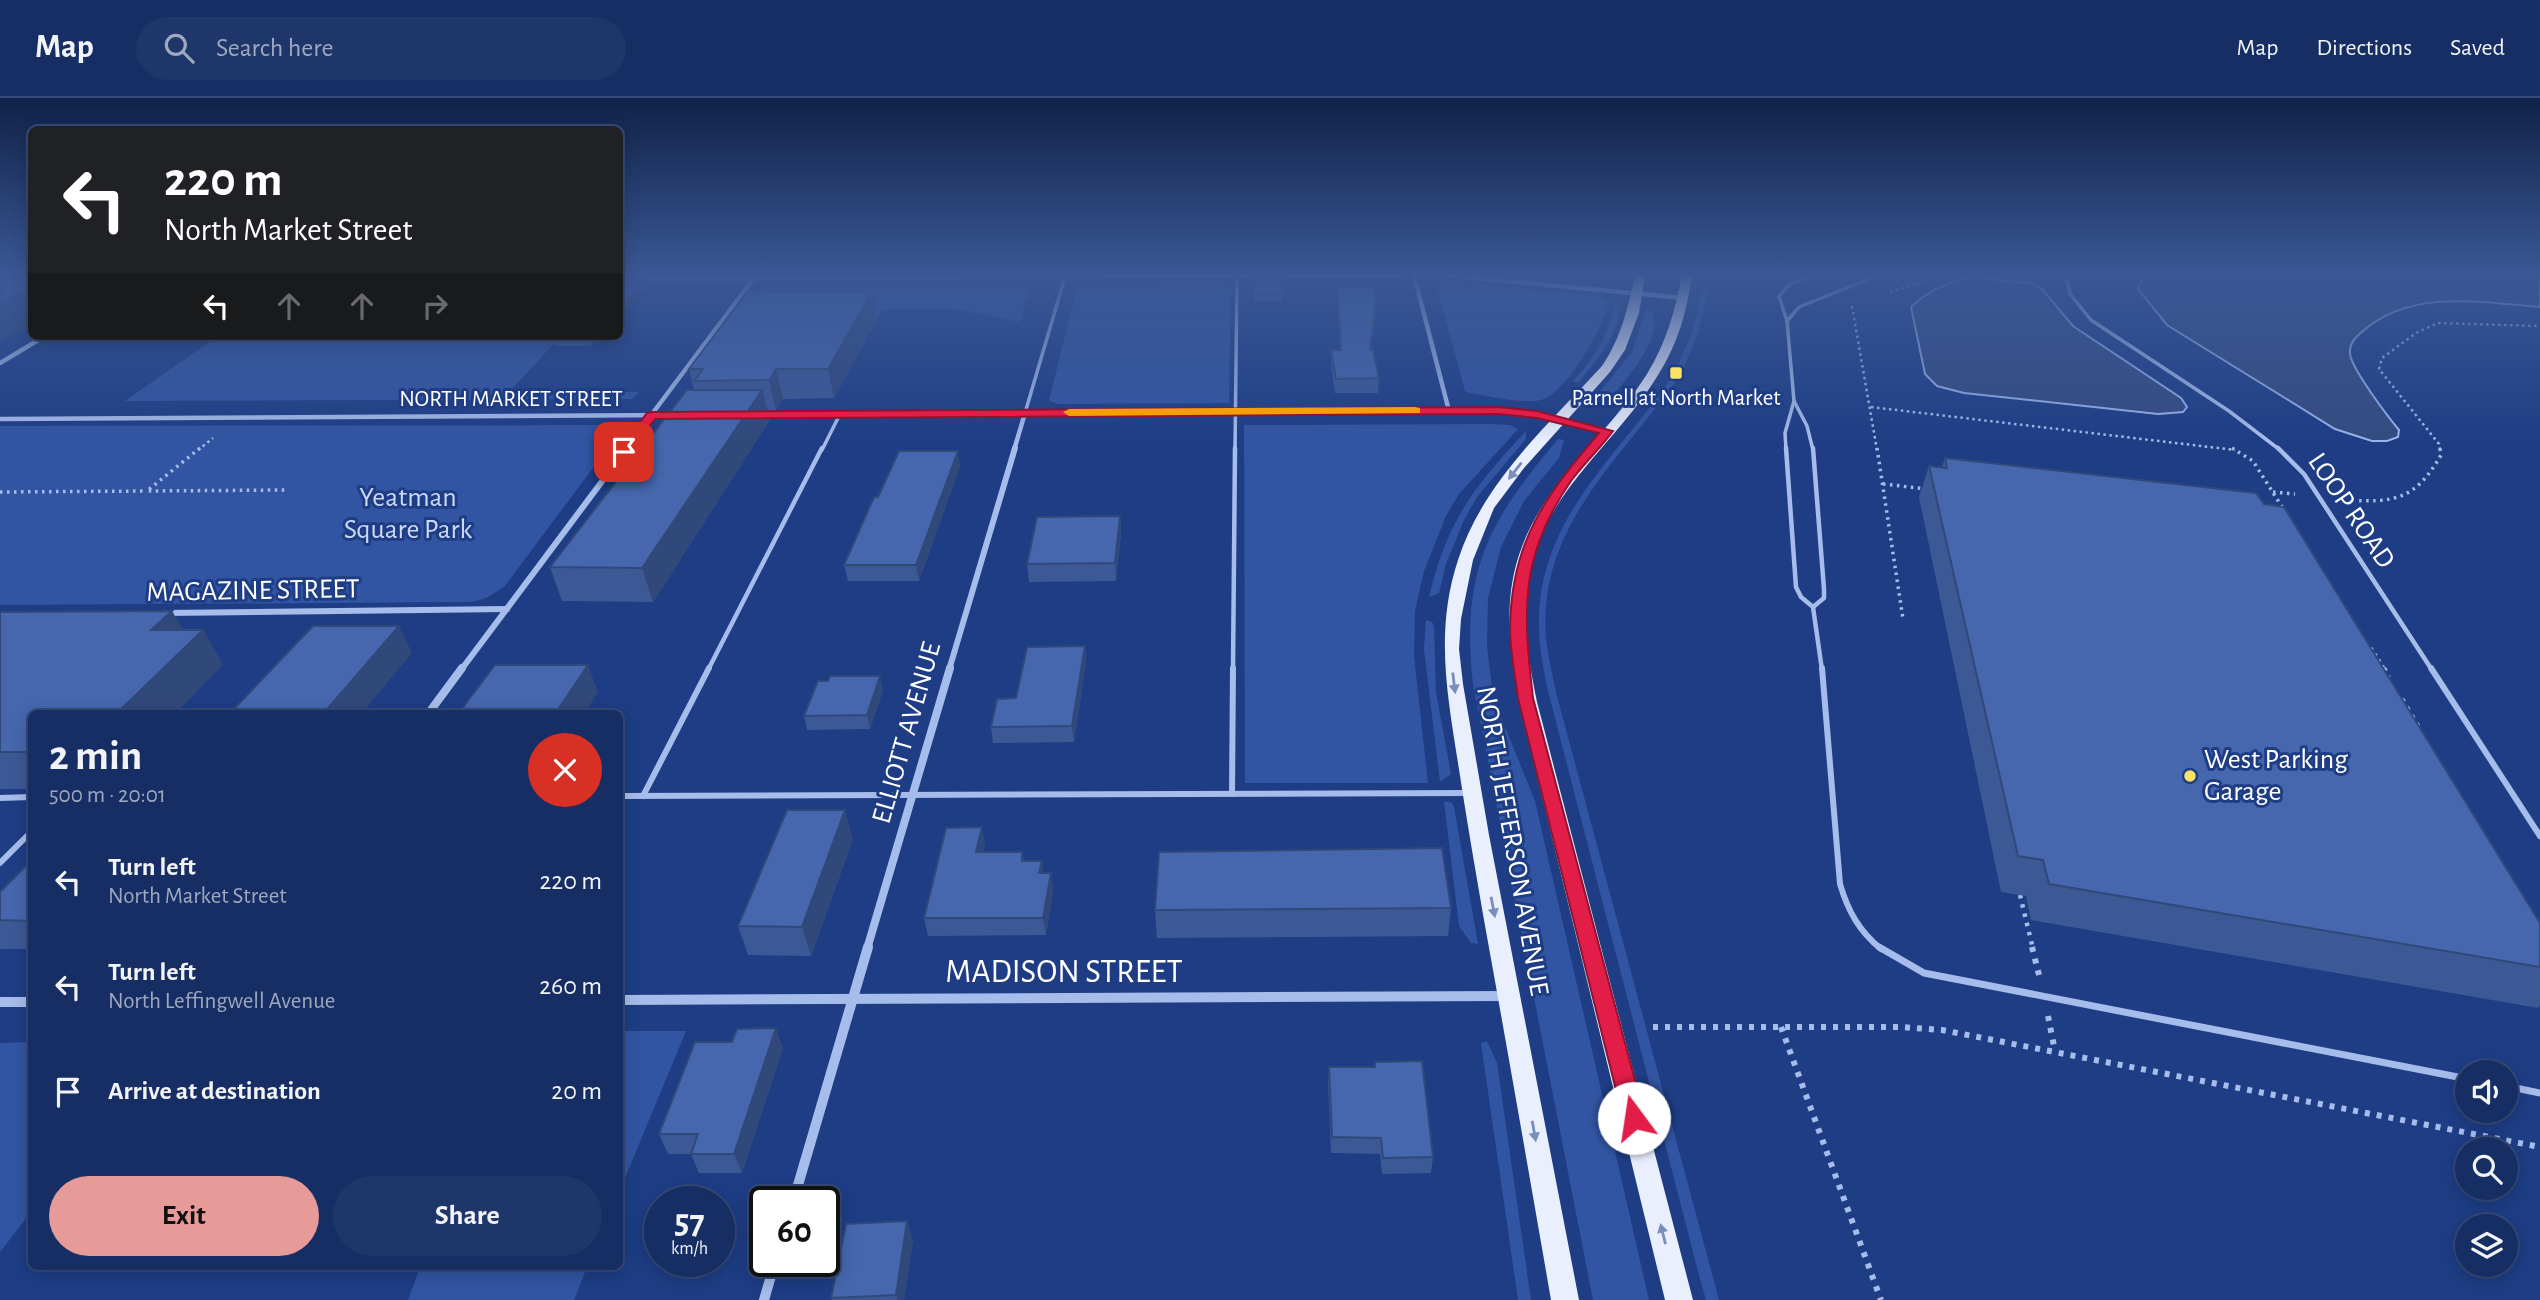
<!DOCTYPE html>
<meta charset="utf-8">
<style>
body{margin:0;font-family:"Alegreya Sans",sans-serif;background:#1f366a;color:#f1f3f6;height:100vh;display:flex;flex-direction:column;font-size:26px;white-space:nowrap}
*{box-sizing:border-box;margin:0}
p{font-size:23px;color:#9ea8bf}
.icon{flex:none;width:38px;height:38px;fill:none;stroke:currentColor;stroke-width:2;stroke-linecap:round;stroke-linejoin:round}
.map{position:relative;flex:1;overflow:hidden}
.sheet{position:absolute;left:28px;top:612px;width:595px;height:560px;display:flex;flex-direction:column;background:#162e64;border-radius:10px;box-shadow:0 4px 18px #0003,0 0 0 2px #354a78}
.sheet>*{flex:none}
.banner{position:absolute;left:28px;top:28px;width:595px;height:214px;border-radius:10px;box-shadow:0 4px 18px #0003,0 0 0 2px #354a78;background:#202124;color:#fff;overflow:hidden}
.fabs{position:absolute;left:2455px;top:962px;display:grid;gap:14px}
.fabs a{display:grid;place-items:center;width:63px;height:63px;border-radius:50%;background:#162e64;box-shadow:0 4px 18px #0003,0 0 0 2px #354a78;font-size:35px}
.speed{position:absolute;left:644px;top:1088px;display:flex;gap:14px;font-size:35px;font-weight:700;text-align:center}
.speed>*{display:grid;place-content:center;width:91px;height:91px;border-radius:50%;background:#162e64;box-shadow:0 4px 18px #0003,0 0 0 2px #354a78;line-height:1}
.speed small{font-size:18px;font-weight:400}
.speed .limit{border:4px solid #111;border-radius:10px;background:#fff;color:#111}
.pin{position:absolute;display:grid;place-items:center;width:60px;height:60px;color:#fff;margin:-30px;border-radius:14px;box-shadow:0 4px 10px #0006}
.me{position:absolute;width:77px;margin:-38px;rotate:346deg;stroke-linejoin:round;filter:drop-shadow(0 0 5px #0008)}
.turn{display:flex;align-items:center;gap:24px;height:147px;padding:0 21px;font-size:32px}
.turn .icon{width:91px;height:91px;stroke-width:2.5}
.turn b{display:block;font-size:49px;line-height:60px}
.lanes{display:flex;align-items:center;height:66px;padding:0 21px;background:#0003;justify-content:center;gap:35px;direction:ltr}
.lanes .off{opacity:.35}
.round{display:grid;place-items:center;flex:none;width:74px;height:74px;border-radius:37px;background:#1f366a}
.head{display:flex;align-items:center;justify-content:space-between;height:119px;padding:0 21px}
h1{font-size:42px;font-weight:700;line-height:52px}
.button{display:flex;gap:14px;margin-top:auto;padding:14px 21px}
.button a{flex:1;height:80px;border-radius:42px;background:#e69b98;color:#111;font-size:28px;font-weight:700;line-height:80px;text-align:center}
.button a+a{background:#1f366a;color:#f1f3f6}
ul{padding:0;list-style:none}
li{display:flex;align-items:center;gap:21px;height:105px;padding:0 21px}
li div{flex:1}
li b{display:block;font-size:26px}
li em{font-style:normal}
header{display:flex;align-items:center;gap:42px;box-sizing:border-box;height:98px;padding:0 35px;background:#162e64;border-bottom:2px solid #354a78}
header strong{font-size:33px}
nav{display:flex;gap:38px;margin-inline-start:auto;font-size:24px}
.search{width:490px;height:63px;background:#1f366a;display:flex;align-items:center;gap:18px;box-sizing:border-box;padding:0 24px;border-radius:38px;color:#9ea8bf;font-size:26px}
.map>svg:first-child{display:block}
.green{fill:#3255a3}
.water{fill:#344b80;stroke:#9ab5ec;stroke-width:2}
.lines{fill:none;stroke-linecap:round;stroke-linejoin:round}
.path-far3{stroke:#a6bcea;stroke-width:2.5;stroke-dasharray:2.5 3.5;stroke-linecap:butt}
.path-far2{stroke:#a6bcea;stroke-width:3.5;stroke-dasharray:2.5 4.5;stroke-linecap:butt}
.path-far1{stroke:#a6bcea;stroke-width:4.5;stroke-dasharray:3.5 6;stroke-linecap:butt}
.path{stroke:#a6bcea;stroke-width:6;stroke-dasharray:5 7;stroke-linecap:butt}
.lane-far3{stroke:#a6bcea;stroke-width:3.5}
.lane-far2{stroke:#a6bcea;stroke-width:4.5}
.lane-far1{stroke:#a6bcea;stroke-width:6}
.lane{stroke:#a6bcea;stroke-width:7}
.street-far3{stroke:#a6bcea;stroke-width:4.5}
.street-far2{stroke:#a6bcea;stroke-width:6}
.street-far1{stroke:#a6bcea;stroke-width:8}
.street{stroke:#a6bcea;stroke-width:10}
.primary{fill:#eaeffe;fill-rule:evenodd}
.wall{fill:#3c5996}
.shaded-wall{fill:#31487a}
.building{fill:#4667ae;stroke:#31487a;stroke-width:2}
.oneway{fill:#7a8dbb}
.route{fill:#e11d48;stroke:#92132f;stroke-width:2}
.slow{fill:#f59e0b}
.poi-dot{fill:#f9e265;stroke:#1e3d85;stroke-width:2.5}
.labels{text-anchor:middle;dominant-baseline:central;stroke-width:6;stroke-linejoin:round;paint-order:stroke}
.far-poi-label{font-size:23px;fill:#fff;stroke:#1e3d85}
.far-street-label{font-size:23px;fill:#fff;stroke:#1e3d85}
.park-label{font-size:28px;fill:#cbd9f8;stroke:#1e3d85}
.street-label{font-size:28px;fill:#fff;stroke:#1e3d85}
.poi-label{font-size:28px;fill:#fff;stroke:#1e3d85;text-anchor:start}
.near-street-label{font-size:33px;fill:#fff;stroke:#1e3d85}
</style>
<header>
<strong>Map</strong>
<div class="search"><svg class="icon" aria-label="search" viewBox="0 0 24 24"><circle cx="10" cy="10" r="6"/><path d="M15 15l6 6"/></svg>Search here</div>
<nav><a>Map</a><a>Directions</a><a>Saved</a></nav>
</header>
<div class="map">
<svg width="2540" height="1202" viewBox="0 0 2540 1202">
<rect width="100%" height="100%" fill="#1e3d85"/>
<g class="green">
<path d="M1707,177h6l-17,63 -15,36 -6,-1 17,-42z"/>
<path d="M1443,182l162,17 4,6c-7,26 -42,90 -68,97 -18,4 -53,-4 -71,-7l-5,-2 -29,-108z"/>
<path d="M1231,184l-2,121 -170,1 -10,-3 28,-115 13,-3z"/>
<path d="M1033,185l-13,39 -64,-13h-74l-5,11 -134,-4 19,-28 32,-3v2h175l8,-3z"/>
<path d="M1615,206l5,3c-2,29 -24,54 -42,76l-5,-2c21,-23 36,-46 42,-77z"/>
<path d="M1646,211l7,4c10,29 -33,73 -50,94l-13,-3 42,-52z"/>
<path d="M218,238h13l-4,4 81,-1 4,-3h249l-52,56h130l-7,7 -507,2z"/>
<path d="M1673,278l5,1 -5,8c-58,80 -135,144 -127,253 2,19 7,39 11,58l162,604h-13l-6,-21 -151,-584c-5,-21 -9,-43 -10,-64 -4,-110 77,-172 134,-255z"/>
<path d="M1490,326l20,1 8,4 -59,65 -13,22 -22,55 -9,40 -1,45 14,127h-183l-1,-358z"/>
<path d="M614,327l6,2v5l-116,155 -18,11 -14,4 -472,3v-179z"/>
<path d="M1526,333v8l-49,58 -13,23 -18,44 -7,29 -10,4c19,-78 44,-109 97,-166z"/>
<path d="M1558,341l6,1 -5,18 -35,43 -23,46 -13,51 -1,48 6,51 42,104 114,499h-56l-120,-615c-12,-115 14,-161 85,-246z"/>
<path d="M1426,522l6,2 2,4 2,66 15,82 -11,8 -16,-133z"/>
<path d="M1444,703l8,2 2,4 24,137 -7,-1 -12,-17z"/>
<path d="M620,933h66l-66,159z"/>
<path d="M1487,943l10,22 34,237h-13l-37,-257z"/>
<path d="M31,944v170l-31,40v-209z"/>
<path d="M420,1169h167l-13,33h-166z"/>
</g>
<g class="water">
<path d="M2144,177h396v32c-59,-5 -129,-18 -177,24 -7,6 -14,12 -13,22 0,14 39,65 49,77l-1,7 -11,4h-15l-37,-12 -168,-104 -29,-36z"/>
<path d="M1974,179l59,7 10,6 30,36 108,72 6,9 -4,5 -25,2 -194,-21 -27,-7 -12,-12 -14,-67c17,-17 41,-26 63,-30z"/>
</g>
<g class="lines">
<g class="path-far3">
<path d="M1890,194l53,-17"/>
<path d="M1852,208l25,144"/>
<path d="M1871,309l364,43"/>
<path d="M198,352l15,-12"/>
<path d="M2440,352l-1,-6 -60,-75 3,-11 34,-25 22,-10 102,3"/>
</g>
<g class="path-far2">
<path d="M200,350l-53,43 138,-1"/>
<path d="M1877,350l26,171"/>
<path d="M2232,350l21,13 31,49"/>
<path d="M1883,386l44,5"/>
<path d="M0,394l147,-1"/>
<path d="M2273,394l22,2"/>
<path d="M2345,402c50,3 70,0 96,-45l-1,-7"/>
<path d="M2371,550l14,22"/>
</g>
<g class="path-far1">
<path d="M2384,570l5,9"/>
<path d="M2402,601l16,27"/>
<path d="M2020,797l13,54"/>
</g>
<g class="path">
<path d="M2032,849l7,28"/>
<path d="M2048,918l7,35"/>
<path d="M1653,929h248l41,3 598,117"/>
<path d="M1781,929l100,273"/>
</g>
<g class="lane-far3">
<path d="M1813,177l-24,10 -10,11 8,25 7,80 13,25 6,24"/>
<path d="M2066,177l4,19 21,26 138,91 51,39"/>
<path d="M647,181l590,-3 -2,174"/>
<path d="M1787,223l12,-14 80,-32"/>
<path d="M1025,315l40,-136"/>
<path d="M822,352l18,-36"/>
<path d="M1786,352l-1,-17 9,-32"/>
</g>
<g class="lane-far2">
<path d="M1786,350l10,139 5,10 12,10 9,63"/>
<path d="M1813,350l11,141v9l-11,9"/>
<path d="M2278,350l26,26 128,196"/>
<path d="M708,572l114,-222"/>
<path d="M1233,572l2,-222"/>
</g>
<g class="lane-far1">
<path d="M1822,570l18,216c8,27 19,47 41,65"/>
<path d="M2431,570l109,168"/>
<path d="M1232,696l1,-126"/>
<path d="M620,698l849,-3"/>
<path d="M643,698l66,-128"/>
<path d="M0,700l32,-1"/>
<path d="M0,765l32,-32"/>
</g>
<g class="lane">
<path d="M1879,849l45,26 544,106"/>
<path d="M2506,988l34,7"/>
</g>
<g class="street-far3">
<path d="M1414,177l35,136"/>
<path d="M1444,177l240,23"/>
<path d="M1237,178h24"/>
<path d="M1273,178l136,-1"/>
<path d="M0,265l45,-27"/>
<path d="M760,317l738,-4 39,4 70,16"/>
<path d="M0,321l675,-4"/>
<path d="M625,352l129,-172"/>
<path d="M1014,352l11,-37"/>
</g>
<g class="street-far2">
<path d="M165,515l342,-4"/>
<path d="M461,572l166,-222"/>
<path d="M949,572l66,-222"/>
</g>
<g class="street-far1">
<path d="M428,616l34,-46"/>
<path d="M867,851l83,-281"/>
</g>
<g class="street">
<path d="M620,902l885,-4"/>
<path d="M0,904h32"/>
<path d="M793,1104l75,-255"/>
<path d="M764,1202l11,-38"/>
</g>
<g class="primary">
<path d="M1635,177h10l-6,38 -14,37 -15,22 -86,96 -30,40 -21,52 -12,59 -2,30 4,35 26,151 90,465h-28c-22,-127 -44,-253 -67,-380 -9,-52 -18,-104 -26,-157 -11,-70 -23,-133 0,-203 25,-78 90,-135 144,-194 19,-28 26,-58 33,-91z"/>
<path d="M1682,177h10c-5,36 -14,69 -34,100 -38,63 -101,107 -124,179 -15,48 -7,100 3,148l156,598h-28l-146,-598c-9,-48 -16,-99 0,-147 24,-74 88,-118 128,-181 19,-31 28,-63 35,-99z"/>
</g>
</g>
<g class="wall">
<rect x="1254" y="177" width="28" height="26"/>
<path d="M1337,187l39,32 -5,33 8,28 -1,15h-43l-4,-29v-14h9l-3,-51z"/>
<path d="M877,222l-43,78 -51,1 -7,11h-9l3,10 -117,182 -91,-1 -12,-34 144,-177 -5,-21z"/>
<path d="M601,238l-10,10h-36l-3,-8z"/>
<path d="M1945,360l595,465v83l-2,2 -507,-88 -5,-24 -25,-4 -82,-395 10,-31 13,1z"/>
<path d="M960,368l-41,115h-71l-4,-16 34,-68z"/>
<path d="M1120,418l1,17 -5,48 -87,1 -2,-18z"/>
<path d="M172,513l11,19h20l20,35 -191,49v75h-32v-177z"/>
<path d="M1085,548l1,16 -12,80 -81,1 -2,-16 25,-29z"/>
<path d="M828,583l55,9 -13,39 -63,1 -3,-14z"/>
<path d="M853,741l-42,117 -63,-1 -10,-29z"/>
<path d="M985,747l-2,7h39l2,9h18l1,12 10,17 -7,45 -118,1 -4,-18z"/>
<path d="M32,762v89h-32v-57z"/>
<path d="M1451,810l-3,28 -291,2 -2,-28z"/>
<path d="M783,950l-41,125h-43l-8,-19h-23l-9,-20z"/>
<path d="M1375,964l58,95 -2,16 -49,1 -2,-20 -49,-1 -3,-70 1,-16h45z"/>
<path d="M913,1142l-9,60h-72l-1,-2z"/>
</g>
<g class="shaded-wall">
<path d="M650,178l2,7 -32,34v-10z"/>
<path d="M32,189v36l-32,18v-37z"/>
<path d="M872,194l5,28 -43,78 -6,-29z"/>
<path d="M1376,205v14l-7,47 1,-14z"/>
<path d="M591,238h10l-10,10 -2,-8z"/>
<path d="M776,271l7,30 -7,11 -7,-30z"/>
<path d="M762,292l8,30 -117,182 -11,-34z"/>
<path d="M958,353l2,15 -41,115 -3,-16z"/>
<path d="M1120,418l1,17 -5,48 -1,-18z"/>
<path d="M172,513l18,32 13,-13 20,35 -48,49h-59l35,-84z"/>
<path d="M399,528l13,27 -51,61h-38z"/>
<path d="M1085,548l1,16 -12,80 -2,-16z"/>
<path d="M588,567l10,27 -14,22h-29z"/>
<path d="M880,578l3,14 -13,39 -3,-14z"/>
<path d="M845,712l8,29 -42,117 -9,-29z"/>
<path d="M982,729l3,18 -6,25 -3,-18z"/>
<path d="M1042,763l2,17 -5,-5z"/>
<path d="M1051,775l2,17 -7,45 -3,-17z"/>
<path d="M776,930l7,20 -41,125 -8,-19z"/>
<path d="M907,1123l6,19 -9,60h-7l-1,-5z"/>
</g>
<g class="building">
<path d="M0,177h32v12l-32,17z"/>
<path d="M620,177l30,1 -30,31z"/>
<rect x="1254" y="177" width="28" height="19"/>
<path d="M1337,187h37l2,18 -6,47h3l6,28 -43,1 -5,-29h10z"/>
<path d="M747,194h125l-44,77h-52l-7,11 -75,1 9,-12h-14z"/>
<path d="M555,238h36l-2,2h-37z"/>
<path d="M687,292h75l-120,178 -92,-1z"/>
<path d="M899,353h59l-42,114h-72l30,-68h4z"/>
<path d="M1945,360l311,35 8,11 20,3 256,416v44l-491,-83 -6,-24 -25,-4 -89,-390 18,2z"/>
<path d="M1120,418l-5,47 -88,1 10,-47z"/>
<path d="M172,513l-21,19h52l-87,84h-84v38h-32v-140z"/>
<path d="M313,528h86l-76,88h-94z"/>
<path d="M1085,548l-13,80 -81,1 6,-28 19,-1 11,-51z"/>
<path d="M495,567h93l-33,49h-97z"/>
<path d="M830,578h50l-13,39 -63,1 14,-35h10z"/>
<path d="M787,712h58l-43,117 -64,-1z"/>
<path d="M982,729l-6,25h46v9h20l-3,12h12l-8,45h-119l22,-90z"/>
<path d="M1442,750l9,60 -296,2 4,-58z"/>
<path d="M32,762v61l-32,-1v-28z"/>
<path d="M776,930l-42,126h-43l7,-20h-39l36,-92h37l5,-13z"/>
<path d="M1422,963l11,96 -50,1 -2,-20 -49,-1 -3,-70h46v-5z"/>
<path d="M907,1123l-11,74 -65,3 15,-74z"/>
</g>
<defs><path id="oneway-solid" d="M-6-.8H1V-3.2L6.5 0L1 3.2V.8H-6Z" transform="scale(1.75)"/></defs>
<g class="oneway">
<use href="#oneway-solid" transform="translate(1515 373) rotate(128)"/>
<use href="#oneway-solid" transform="translate(1454 585) rotate(83)"/>
<use href="#oneway-solid" transform="translate(1493 809) rotate(79)"/>
<use href="#oneway-solid" transform="translate(1534 1033) rotate(80)"/>
<use href="#oneway-solid" transform="translate(1663 1136) rotate(-104)"/>
</g>
<linearGradient id="sky" x2="0" y2="1"><stop stop-color="#102249"/><stop offset="0.51" stop-color="#3b5794"/><stop offset="1" stop-color="#3b5794" stop-opacity="0"/></linearGradient>
<rect width="2540" height="345" fill="url(#sky)"/>
<path class="route" d="M1498,309l39,4 76,20c-13,18 -29,32 -42,50 -52,75 -48,130 -38,217l112,420 -3,7 -8,2 -8,-2 -3,-7 -105,-420c-3,-23 -8,-47 -8,-70 1,-86 35,-132 89,-195l-62,-15 -39,-4 -843,5 -27,36 -10,-3 29,-39 4,-1z"/>
<path class="slow" d="M1415,309l5,1v5l-351,3 -6,-4 6,-3z"/>
<g class="poi-dot">
<rect x="1669" y="268" width="14" height="14" rx="3.5"/>
<circle cx="2190" cy="678" r="7"/>
</g>
<g class="labels">
<g class="far-poi-label">
<text x="1676" y="300">Parnell at North Market</text>
</g>
<g class="far-street-label">
<text x="511" y="301">NORTH MARKET STREET</text>
</g>
<g class="park-label">
<text x="408" y="400">Yeatman<tspan x="408" dy="32">Square Park</tspan></text>
</g>
<g class="street-label">
<text transform="translate(2351 413) rotate(56)">LOOP ROAD</text>
<text transform="translate(253 493) rotate(-1)">MAGAZINE STREET</text>
<text transform="translate(907 635) rotate(-74)">ELLIOTT AVENUE</text>
<text transform="translate(1512 743) rotate(80)">NORTH JEFFERSON AVENUE</text>
</g>
<g class="poi-label">
<text x="2204" y="662">West Parking<tspan x="2204" dy="32">Garage</tspan></text>
</g>
<g class="near-street-label">
<text x="1064" y="874">MADISON STREET</text>
</g>
</g>
</svg>
<div class="fabs">
<a><svg class="icon" aria-label="sound" viewBox="0 0 24 24"><path d="M4 9h4l5-4v14l-5-4H4zM17 9q2 3 0 6"/></svg></a>
<a><svg class="icon" aria-label="search" viewBox="0 0 24 24"><circle cx="10" cy="10" r="6"/><path d="M15 15l6 6"/></svg></a>
<a><svg class="icon" aria-label="layers" viewBox="0 0 24 24"><path d="M12 4l9 5-9 5-9-5zM3 14l9 5 9-5"/></svg></a>
</div>
<div class="speed"><div>57<small>km/h</small></div><div class="limit">60</div></div>
<div class="pin" style="left:624px;top:354px;background:#d93025"><svg class="icon" aria-label="arrive" viewBox="0 0 24 24"><path d="M6 21V4h12l-3 4 3 4H6"/></svg></div>
<svg class="me" style="left:1634px;top:1020px" viewBox="-20 -20 40 40"><circle r="19" fill="#fff"/><path d="M0-13L10 11 0 6-10 11z" fill="#e11d48"/></svg>
<div class="banner">
<div class="turn"><svg class="icon" aria-label="left" viewBox="0 0 24 24"><path d="M17 20v-9H6M10 6l-5 5 5 5"/></svg><div><b>220 m</b>North Market Street</div></div>
<div class="lanes"><svg class="icon" aria-label="left" viewBox="0 0 24 24"><path d="M17 20v-9H6M10 6l-5 5 5 5"/></svg><svg class="icon off" aria-label="ahead" viewBox="0 0 24 24"><path d="M12 20V5M6 11l6-6 6 6"/></svg><svg class="icon off" aria-label="ahead" viewBox="0 0 24 24"><path d="M12 20V5M6 11l6-6 6 6"/></svg><svg class="icon off" aria-label="right" viewBox="0 0 24 24"><path d="M7 20v-9h11M14 6l5 5-5 5"/></svg></div>
</div>
<section class="sheet">
<div class="head"><div><h1>2 min</h1><p>500 m · 20:01</p></div><a class="round" style="background:#d93025;color:#fff"><svg class="icon" aria-label="close" viewBox="0 0 24 24"><path d="M6 6l12 12M18 6L6 18"/></svg></a></div>
<ul>
<li><svg class="icon" aria-label="left" viewBox="0 0 24 24"><path d="M17 20v-9H6M10 6l-5 5 5 5"/></svg><div><b>Turn left</b><p>North Market Street</p></div><em>220 m</em></li>
<li><svg class="icon" aria-label="left" viewBox="0 0 24 24"><path d="M17 20v-9H6M10 6l-5 5 5 5"/></svg><div><b>Turn left</b><p>North Leffingwell Avenue</p></div><em>260 m</em></li>
<li><svg class="icon" aria-label="arrive" viewBox="0 0 24 24"><path d="M6 21V4h12l-3 4 3 4H6"/></svg><div><b>Arrive at destination</b></div><em>20 m</em></li>
</ul>
<div class="button"><a>Exit</a><a>Share</a></div>
</section>
</div>
